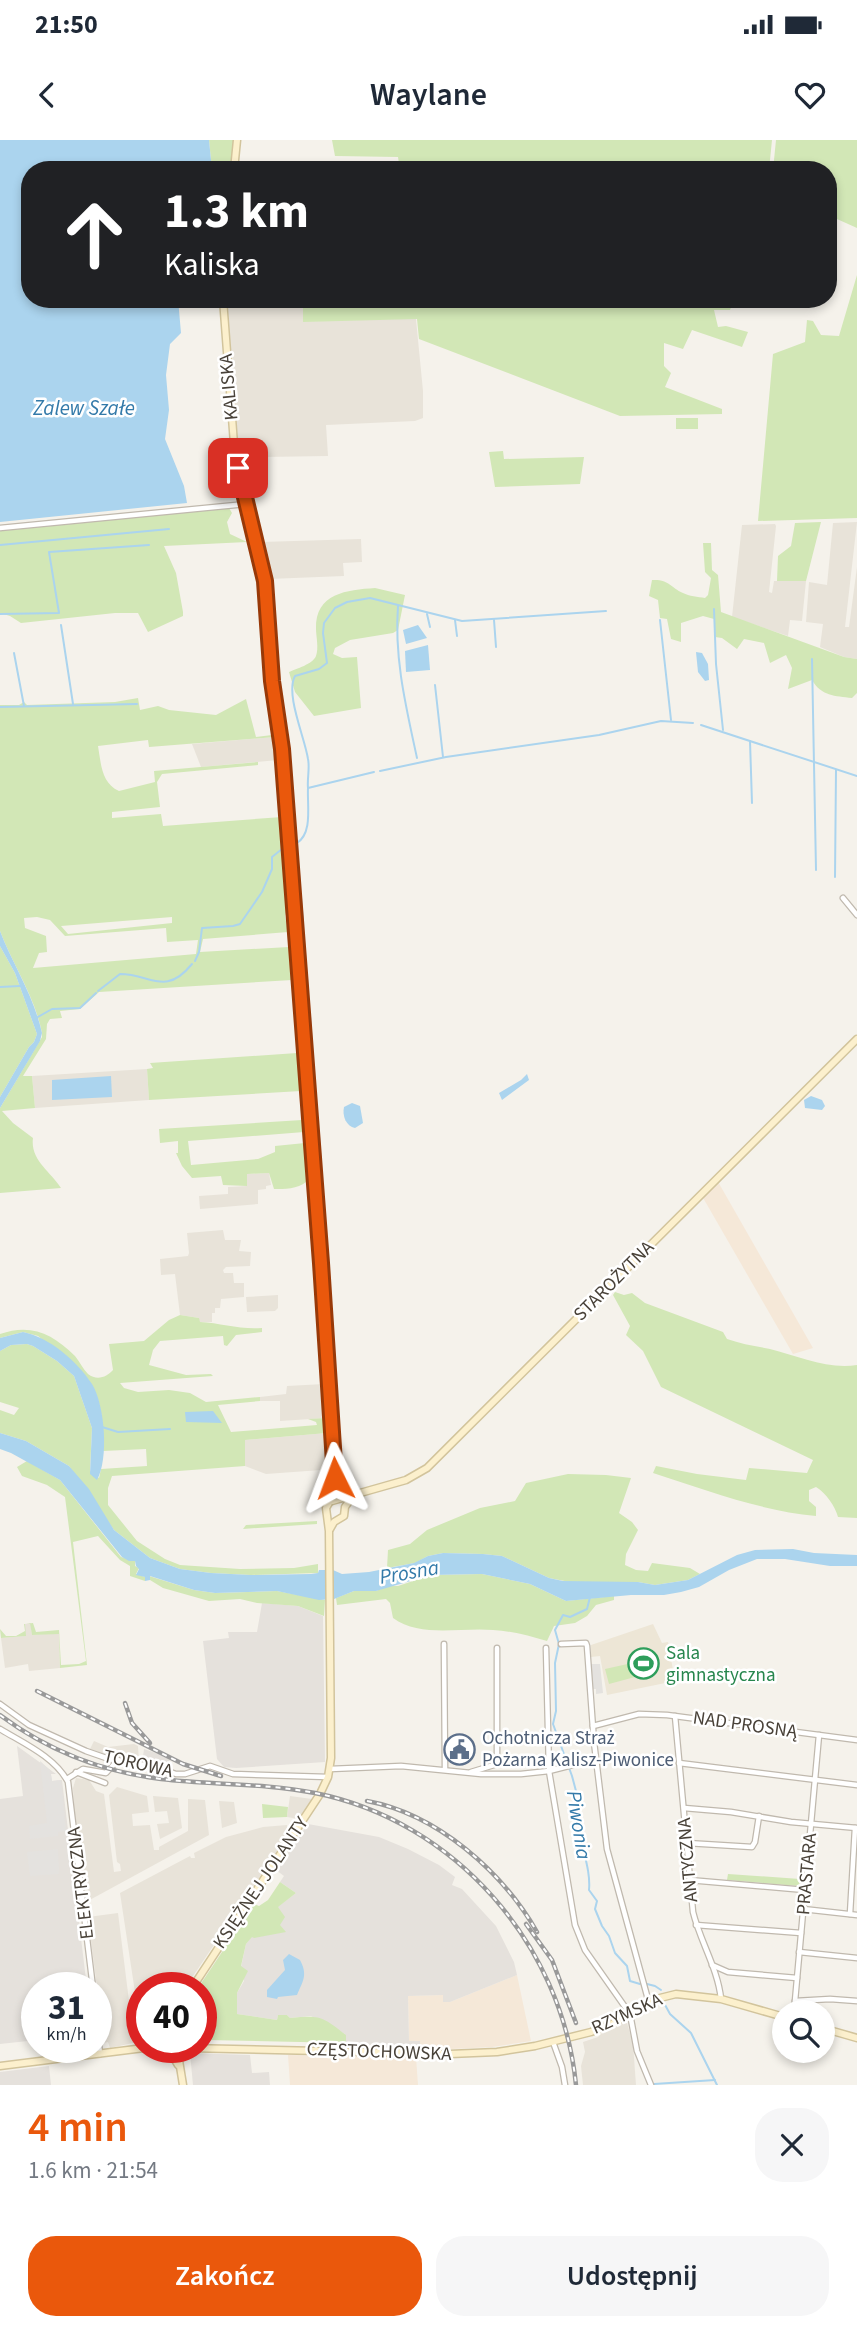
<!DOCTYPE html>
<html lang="pl">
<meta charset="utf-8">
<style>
body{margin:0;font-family:"Source Sans 3",sans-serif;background:#f6f6f7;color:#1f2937;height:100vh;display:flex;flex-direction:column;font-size:26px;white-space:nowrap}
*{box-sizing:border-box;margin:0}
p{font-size:23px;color:#747a83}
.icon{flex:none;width:38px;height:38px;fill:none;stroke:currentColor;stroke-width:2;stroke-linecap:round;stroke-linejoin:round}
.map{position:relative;height:1945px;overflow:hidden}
.sheet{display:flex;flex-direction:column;background:#fff;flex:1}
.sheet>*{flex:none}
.banner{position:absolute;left:21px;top:21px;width:816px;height:147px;border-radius:28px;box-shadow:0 4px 10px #0003;background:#202124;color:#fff;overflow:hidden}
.fabs{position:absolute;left:772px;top:1860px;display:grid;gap:14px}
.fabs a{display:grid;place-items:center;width:63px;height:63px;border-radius:50%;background:#fff;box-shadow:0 4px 10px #0003;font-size:35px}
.speed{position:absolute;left:21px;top:1832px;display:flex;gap:14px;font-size:35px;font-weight:700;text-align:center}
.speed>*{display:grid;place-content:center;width:91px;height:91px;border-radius:50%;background:#fff;box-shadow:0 4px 10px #0003;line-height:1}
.speed small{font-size:18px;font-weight:400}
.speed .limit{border:10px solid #d22;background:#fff;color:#111}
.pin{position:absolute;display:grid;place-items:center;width:60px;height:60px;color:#fff;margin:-30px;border-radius:14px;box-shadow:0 4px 10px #0006}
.me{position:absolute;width:77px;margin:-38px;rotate:357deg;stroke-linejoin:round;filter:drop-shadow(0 0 5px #0008)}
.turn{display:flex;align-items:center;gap:24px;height:147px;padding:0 28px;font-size:32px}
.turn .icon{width:91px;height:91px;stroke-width:2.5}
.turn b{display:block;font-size:49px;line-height:60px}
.round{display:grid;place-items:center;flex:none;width:74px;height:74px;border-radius:28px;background:#f6f6f7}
.head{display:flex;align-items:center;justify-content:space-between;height:119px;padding:0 28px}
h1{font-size:42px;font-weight:600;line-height:52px;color:#ea580c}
.button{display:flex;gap:14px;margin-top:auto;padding:14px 28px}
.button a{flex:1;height:80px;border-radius:28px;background:#ea580c;color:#fff;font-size:28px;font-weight:600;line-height:80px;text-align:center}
.button a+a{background:#f6f6f7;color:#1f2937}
.status{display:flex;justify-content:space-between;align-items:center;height:49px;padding:0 35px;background:#fff;direction:ltr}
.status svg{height:19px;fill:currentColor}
header{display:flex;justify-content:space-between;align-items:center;height:91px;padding:0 28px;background:#fff;font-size:32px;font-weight:600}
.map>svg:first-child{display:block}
.residential{fill:#e8e3d9}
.commercial{fill:#f5e8d8}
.industrial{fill:#e5e1dc}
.education{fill:#ede6d6}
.green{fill:#d2e7b6;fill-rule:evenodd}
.parking{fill:#e4e2df}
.water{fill:#abd4ee}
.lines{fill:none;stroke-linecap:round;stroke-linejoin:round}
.stream{stroke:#abd4ee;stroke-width:2}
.street-casing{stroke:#c0b9ae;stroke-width:7}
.secondary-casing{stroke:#d2c49c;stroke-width:9}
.street{stroke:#fff;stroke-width:4.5}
.secondary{stroke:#fcf0cd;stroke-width:6}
.rail-casing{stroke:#999;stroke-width:4.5}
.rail{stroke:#fff;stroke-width:2;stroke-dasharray:5;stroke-linecap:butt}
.route-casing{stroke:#983908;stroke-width:18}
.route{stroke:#ea580c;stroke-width:12}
.labels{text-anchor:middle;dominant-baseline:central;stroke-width:5;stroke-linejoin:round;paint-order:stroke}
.street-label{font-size:19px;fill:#494239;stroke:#fff}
.leisure-label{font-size:19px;fill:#27864d;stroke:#fff;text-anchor:start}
.service-label{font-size:19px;fill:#4e5e75;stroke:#fff;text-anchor:start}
.water-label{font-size:21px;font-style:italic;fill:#337aa9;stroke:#fff}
</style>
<div class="status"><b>21:50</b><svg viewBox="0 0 49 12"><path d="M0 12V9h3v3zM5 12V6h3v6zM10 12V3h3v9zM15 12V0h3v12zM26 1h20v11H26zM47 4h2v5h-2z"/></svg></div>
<header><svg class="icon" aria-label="back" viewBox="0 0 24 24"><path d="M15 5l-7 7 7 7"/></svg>Waylane<svg class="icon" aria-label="heart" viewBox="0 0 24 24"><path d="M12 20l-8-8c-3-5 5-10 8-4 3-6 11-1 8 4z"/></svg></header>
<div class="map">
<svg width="857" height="1945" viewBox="0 0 857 1945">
<rect width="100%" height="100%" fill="#f5f2eb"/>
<g class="residential">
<path d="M228,159h186l9,92v27l-8,3 -89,4 2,31 -64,1 -1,-13 -25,-2 -9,-99z"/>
<path d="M857,382l-12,105h4l8,-60v92l-13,-2 -24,-10 3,-23 -17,-2 3,-40 18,3 6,-62z"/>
<path d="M775,384l1,2 -7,66 3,1 2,-12h32l-4,40 -12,-1 -2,16 -56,-19 10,-92z"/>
<path d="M361,399l1,23 -19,1 1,13 -75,3 -8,-37z"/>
<path d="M275,597l3,23 -77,7 -9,-23z"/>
<path d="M147,929l2,31 -114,8 -3,-32z"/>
<path d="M269,1033l2,12 -5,1v3l-8,1v14l-58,5 -1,-13 29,-2v-7l19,-1v-12z"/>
<path d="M223,1090l2,10h16l-2,11 12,1 -1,14 -24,1 -3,3 1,3h9l1,10h10v14l-23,2 -1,9h-5v5h-3v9h-13v-4l-19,-3 -5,-41 -14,1 -1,-16 28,-3 1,-3 -2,-20z"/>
<path d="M278,1155v13l-3,3 -28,1 -1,-15z"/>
<path d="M324,1244l2,34 -46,3v-20h-20v-4l26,-3 1,-8z"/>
<path d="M327,1293l2,25 -8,12 -55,4 -21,-8 -1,-26z"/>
<path d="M31,1483l1,12 27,-2 1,35 -31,3 -1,-7 -23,4 -4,-30 24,-2v-12z"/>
<path d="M94,1601l14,6 26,-3 4,2 1,15 -29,-5 -20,-7z"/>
<path d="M76,1638l13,2 7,11 8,3 10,78 7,-1 -1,-7 -3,-2 -8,-67 8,-8 30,9 2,16 -17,2 1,12 17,-1 4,25h5v-3l29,-16v-32l17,1 4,35 -123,67 -12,-93 -1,-21z"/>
<path d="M153,1656l25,2 4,30 -22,11 -3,-15 12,-1 -2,-12 -12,1z"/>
<path d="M290,1656l22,3 -13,20 -12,-2z"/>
<path d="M219,1661l15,1 3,21 -15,5z"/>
<path d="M287,1685v11l-102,152h-43v53l-32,7 -2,-6 -4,1 -16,-126 30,-4 11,88 7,-2 -16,-106 70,-37 1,2h4l-1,-5 32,-16 37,-10z"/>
<path d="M624,1882l3,1 6,21 3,41h-53l-2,-19 4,-14 -2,-10 15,-5 5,-5z"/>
</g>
<g class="commercial">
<path d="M717,1040l96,168 -20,6 -91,-158z"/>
<path d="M517,1835l14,66 -39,6 -40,2h-32v-8h-11l-1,-45 35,-1 7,7z"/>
<path d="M288,1915l128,2 2,28h-128z"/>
</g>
<g class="industrial">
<path d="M262,1463l36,3 25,10 2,146 -89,6 -12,-1 -7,-8 -14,-118 26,-3 -1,-6h29z"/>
<path d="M17,1606l39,28h-5l1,7 10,-1 25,208h-50v52l-37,4v-245l23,-3z"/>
<path d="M144,1609l15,5 11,6 -4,5 -20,-3 -3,-5z"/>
<path d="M308,1684l71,13 29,12 31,16 16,12 -3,8 10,4 34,37 18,36 3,13 -67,27h-7v-7l-35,1 1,45h11v8l-74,-4 -1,-11 -34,-18 -21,2 -3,-3h-9l-1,5 -40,-6v-21l7,-12 -3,-14 5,-23 6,-8 28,-11 -3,-18 19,-14 -16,-11 4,-6 -8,-6z"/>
<path d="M190,1913l60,2 2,18 17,-1 1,13h-77z"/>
<path d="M49,1926l2,19h-51v-13z"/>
</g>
<path class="education" d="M653,1484l9,19 6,-1 7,39 -68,14 -7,-39 -9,1v-12z"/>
<g class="green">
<path d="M209,0h25l-3,30h-19z"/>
<path d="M332,0h440l-3,30h-369l-2,-13 -63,-1z"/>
<path d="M776,0h81v88l-29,-13v-45h-55z"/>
<path d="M857,135v243l-99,3 15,-167 32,-12 2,-22 6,1 8,14 18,1z"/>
<path d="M303,159h431l-4,11h-16l4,17 8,-1 22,6 -6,15 -50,-17 -9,19 -19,-6v23l7,7 -6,14 57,22v5l-102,2 -201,-77 -2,-20 -114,3z"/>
<rect x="676" y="278" width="22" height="11"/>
<path d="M503,311l1,8 80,-2 -4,27 -85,3 -6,-35z"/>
<path d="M229,368l3,5 -5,9 3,12 17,8 -83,4 12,27 7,39v4l-35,16 -10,-19h-23l-94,10 -11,-7 -10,-3v-82z"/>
<path d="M821,382l-15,59h-29l1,-25 13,-10 4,-23z"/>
<path d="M703,403h8l1,27 6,5 3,37 123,45 13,2v34l-5,5c-17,-2 -31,-2 -40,-18l-24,9 4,-21 -6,-13 -16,8 -6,-20 -20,-4 -7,10 -15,-11 -7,-1 -1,-18 -11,-3 -22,7v19l-10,-3 -4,-20 -7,-1 -2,-18 -9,-4 3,-16c17,-1 18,7 31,13 6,3 15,4 22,5l3,-3 3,-17 -6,-6z"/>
<path d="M375,448l30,7 -7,35 -5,3 -43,7 -15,8 -2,6 9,4 15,-1 4,51 -47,8 -19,-24 -6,-20c7,-3 24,-8 27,-16 3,-8 0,-20 0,-27 -1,-36 31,-39 59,-41z"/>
<path d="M138,558l2,12 18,-4 11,4 47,5 30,-16 10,38 16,-2 3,-4v6l-126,10 -1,-7 -50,6c3,17 3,37 21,45l36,-9 -1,-11 104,-9v3l-96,9 -5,8 3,25 -48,5v6l49,-4 2,12 119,-9 5,75v17l-2,7 3,16 -85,7 -3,13 89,-5 3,33 -193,12 -19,17 -20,2 2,7 -12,1 -3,5 -1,15 -23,37h9l3,32 -33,3 11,12 20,15c-3,22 17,33 28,50l-61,5v-85l42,-71v-4c-7,-36 -29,-68 -42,-102v-226h19l5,-3 3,3 88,-3zM37,777l13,3 15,16 101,-8 1,14 31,-2 -2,14 -163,14 6,-15 8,-1 -1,-16 -21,-8 -1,-10zM172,777v6l-104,11 -7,-8z"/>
<path d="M0,806l15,27 22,61 -3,8 -5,5 -29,50z"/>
<path d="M297,913l4,38 -152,9 -2,-31 6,-1 -3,-5z"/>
<path d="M302,980l2,12 -116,9 3,24 67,-6 17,-7v-6l30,-3 1,39c-8,7 -22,7 -32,7l-5,-16 -22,1v12l-24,-1 -2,-9 -29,2 -10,-12 -6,-13h2v-12l-18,2 -1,-14z"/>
<path d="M615,1152l9,3 8,-2 13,10 78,29 4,7c14,5 28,7 43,10 28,7 59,21 87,16v153l-19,-1c-3,-11 -12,-24 -22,-30l-7,3v11l7,6v9c-55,-5 -110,-26 -163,-43l3,-7 41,8 49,6 3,-12 58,5 6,-13 -152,-73 -18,-36 -17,-16 4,-9 -17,-31z"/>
<path d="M180,1175l19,3 1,4c21,1 41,8 62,6v4l-26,3 -9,11 -3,-1 -1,-9 -63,5 -7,9 -4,15 37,10 25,-1 2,2 -93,7 4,5 14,4 31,-2 21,3 16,9 54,-5v4l-42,4 13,27 86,-7 -1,-3 -8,-3 18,-1 1,15 -82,7v26l-133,10 -4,12v17l29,36 28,18 15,6 60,4 54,-1 24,-4v9l-67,2 -40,-2 -31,-4 -30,-11 -36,-28 -45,-64 -43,-25 -26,-8v-23l14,5 5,-7 -19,-6v-51l11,-6 16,-1 6,2 24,15 17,15 18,52 -2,43 9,7 2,-9 46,-3 -1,-17 -43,2c1,-25 -1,-58 -19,-76l-46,-39 -15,-4 -23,6v-4c31,-11 53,0 75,22 5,6 8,13 13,18 9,7 19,3 25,-4l-4,-26 35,-3 25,-21z"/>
<path d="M27,1321l33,19 61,77 14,4v5l4,2 -3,6 9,3v4l-15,-5v-10l-10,-6 -22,-24 -25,6 14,123 -27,3 -1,-34 -27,1 -2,-12 -5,1 1,12 -25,2 -1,-9 6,7h10l9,-5 -1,-7 9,-1 3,9 23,-2 2,35 18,-1 7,-3 -21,-164 -18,-12 -25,-9 -5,-9z"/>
<path d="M568,1334l38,1 25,3 -12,35 13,9 6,8 -12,24 -1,11 11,5 12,1 4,-8 38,5 10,6 -12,6 -33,5 -17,-3 -63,1 -26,-5 -47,-22 -19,-2 -40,-1 -15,3 -13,7 -28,5 1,-18 22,-6 17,-14 53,-22 35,-7 11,-18z"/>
<path d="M317,1381v3l-74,5 3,-4z"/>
<path d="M482,1434l48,10 36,17 48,-5v4l-18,5 -9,11 -12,7 -21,3 -7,15c-18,-5 -35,-10 -54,-11 -32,-3 -73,8 -100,-12l-3,-15 -4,-4 -49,6 -1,-7 18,-7h22l12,-5h10l33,-11z"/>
<path d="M149,1436l45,14 21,3 62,-2 48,9 -1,16 -26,-10 -41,-3 -17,-4 -31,2 -46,-13 -13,-8z"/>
<path d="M632,1523l3,14 -26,7 -4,-15z"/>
<path d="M262,1664l26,3 -1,10 -24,1z"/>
<path d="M728,1734l72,5 -1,7 -72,-6z"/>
<path d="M280,1742l16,11 -18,14 7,10 -5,8 6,7 -32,6 -2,-1 -6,7 -5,22 7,5 -11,22v21l40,6 1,-5h9l3,3c30,-3 32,-2 56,17v8l-140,-3 -5,-6v-46h-3l56,-84 5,2 9,-6z"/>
</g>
<g class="parking">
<path d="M590,1524h10l3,29 -7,1v-5h-3z"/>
<path d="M40,1621l10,9 2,11 9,-1 5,51 -8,1v4l-28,3 -1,-13 18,-3z"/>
<path d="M58,1709l1,25 -29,2 -3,-24z"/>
</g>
<g class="water">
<path d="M0,0h209l3,30h-182v129h148l3,34 -11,11 -4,31 3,35 -4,29 19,47 3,17 -187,19z"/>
<path d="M418,485l9,13 -21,6 -3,-14z"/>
<path d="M428,505l2,25 -24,2 -1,-21z"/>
<path d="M696,512l6,1 6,11 1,16 -4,1 -7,-9z"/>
<path d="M0,791c13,34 34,65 42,102l-2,8 -40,67v-11l29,-50 5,-5 3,-8 -22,-61 -15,-27z"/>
<path d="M527,934l2,6 -27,20 -3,-7 22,-13z"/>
<path d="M111,936l1,21 -60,3v-20z"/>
<path d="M811,956l11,4 3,6 -3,4 -17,-2 -1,-8z"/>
<path d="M352,963l8,3 3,17 -8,5c-9,-2 -13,-12 -11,-21z"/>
<path d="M23,1192c26,5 54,29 69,52 13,21 17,75 5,96l-7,-6 2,-46 -18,-52 -17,-15 -24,-15 -6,-2 -16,1 -11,6v-13z"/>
<path d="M213,1271l9,12 -36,-1 -1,-10z"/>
<path d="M0,1293l26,8 43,25 20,23 25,41 36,28 30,11 31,4 40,2 60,-1 7,-1 1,-3h14l9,4 27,-2 45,-9 14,-7 15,-3 40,1 19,2 47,22 14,3 75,1 17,3 33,-5 49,-25 18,-5 38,-1 21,4 43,2v11h-27l-45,-7h-28l-28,11 -30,17 -18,5 -17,3h-33l-65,6 -36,-17 -48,-10 -51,1 -55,16h-22l-20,8 -15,1 -42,-9 -62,2 -21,-3 -44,-14v4l-5,1v-4l-9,-2 3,-6 -3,-3 -1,-5h-6l-7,-4 -62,-77 -49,-27 -11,-4z"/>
<path d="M289,1814l11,6c8,15 3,21 -3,35l-19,2 -1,2 -10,-2v-7l18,-20 -2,-10z"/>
</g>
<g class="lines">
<g class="stream">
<path d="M0,405l169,-16"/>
<path d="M398,466c-4,52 8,101 19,152"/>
<path d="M714,469l2,55 7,66"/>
<path d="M0,474l59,-1 -10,-61 100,-7"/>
<path d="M427,474l3,13"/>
<path d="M455,480l2,16"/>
<path d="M494,480l2,27"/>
<path d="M660,480l11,100"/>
<path d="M61,485l12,79"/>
<path d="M14,513l10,53"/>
<path d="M812,519l4,211"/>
<path d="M435,545l8,72"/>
<path d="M0,567l137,-3"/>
<path d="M701,585l156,51"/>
<path d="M750,601l2,62"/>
<path d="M380,631l66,-14 153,-22 62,-14 32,2"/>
<path d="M308,648c-1,-9 2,-20 0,-29 -3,-21 -23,-65 -13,-83l24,-7 8,-6 -4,-30 1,-10 11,-15 12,-6 23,-4 92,23 144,-10"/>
<path d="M298,723l-1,-20c16,-10 10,-38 11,-55l66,-16"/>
<path d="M299,733l1,18"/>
<path d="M835,737l1,-107"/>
<path d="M301,758l2,24"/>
<path d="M303,791l5,59"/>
<path d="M195,821l4,-9 3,-24 31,-2 7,-2 22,-32 10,-23v-12l10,-8"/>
<path d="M0,847l20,-1"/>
<path d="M98,851l22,-17c31,0 45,23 72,-10"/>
<path d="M308,858l1,13"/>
<path d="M310,876l3,46"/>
<path d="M36,878l16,-9 28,-1 16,-15"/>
<path d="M313,927l5,62"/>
<path d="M319,996l2,31"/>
<path d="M321,1035l1,12"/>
<path d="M323,1051v10"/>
<path d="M324,1067v2"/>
<path d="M324,1073l1,5"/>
<path d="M325,1086l2,19"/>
<path d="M327,1112l2,27"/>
<path d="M102,1287l16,5 52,-3"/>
<path d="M590,1457l-3,12 -17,8 -7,-2 -8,15 4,14 -4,19 1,48 -3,13 19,52 4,15 -3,9c2,3 4,6 5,9 2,6 0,11 1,17 2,22 12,43 10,64l8,11 -2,8 7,17 7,10 6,17 12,13 3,15 10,3"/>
<path d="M647,1844l8,2 6,4"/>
<path d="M664,1863l6,11 21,19 26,52"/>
<path d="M654,1944l61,-4"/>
</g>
<defs>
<g id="street">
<path d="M0,388l246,-24"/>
<path d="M843,758l14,17"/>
<path d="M444,1504l1,125"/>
<path d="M561,1504l25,-1 1,3 7,96 13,107 42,154"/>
<path d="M546,1508l3,123 26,154 10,25 45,64 7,37 14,34"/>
<path d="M0,1564l29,21 57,26 23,8 47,8 20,7h9l25,-8 23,8 95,3"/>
<path d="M675,1576l18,196c7,29 25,57 28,87"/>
<path d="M593,1586l46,-12 28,1 190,25"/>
<path d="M0,1589c23,14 55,28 68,53l25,206"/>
<path d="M679,1623l178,22"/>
<path d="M330,1629l71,-3 80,8h40l28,-3 47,-12"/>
<path d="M76,1632l29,11"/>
<path d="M471,1632l23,-7 3,-5v-112"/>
<path d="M67,1639l16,-10 23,4 12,-13"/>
<path d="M684,1668l47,4 60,10 66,6"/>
<path d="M687,1703l65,4 3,-5 4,-26"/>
<path d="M689,1740l116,10"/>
<path d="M803,1769l54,6"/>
<path d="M850,1774l5,-86"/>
<path d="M696,1785l105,8"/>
<path d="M799,1812l58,6"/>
<path d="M712,1825l16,7 69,6"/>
<path d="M795,1861l35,-2 27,2"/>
<path d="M794,1872l25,-277"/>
<path d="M96,1877l4,37"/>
<path d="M553,1902l9,25 3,18"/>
</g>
<g id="secondary">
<path d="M234,30l3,-30"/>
<path d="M332,1361l74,-21 21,-12 430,-429"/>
<path d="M330,1389l4,-7 10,-6 1,-9 7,-10"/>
<path d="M192,1848l128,-194 8,-17 3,-19 -2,-227 -3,-23 7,-12 2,-16 -11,-170 -42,-561 -10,-68 -5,-87 -33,-150 -11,-145"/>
<path d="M822,1888l35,10"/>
<path d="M168,1908l10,17"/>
<path d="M177,1908l6,37"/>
<path d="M187,1908l263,6 47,-2 38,-6 56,-14 19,-7 46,-26 20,-5 45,5 63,18"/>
<path d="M0,1926l144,-18"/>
</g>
</defs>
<use href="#street" class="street-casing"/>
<use href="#secondary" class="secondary-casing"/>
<use href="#street" class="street"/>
<use href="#secondary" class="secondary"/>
<defs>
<g id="rail">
<path d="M37,1551l146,73 38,12"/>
<path d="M125,1563l7,20 18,20"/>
<path d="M0,1575c47,35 103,57 161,64 51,6 103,4 154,14 140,28 247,151 261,292"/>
<path d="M367,1661c70,13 135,70 170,131"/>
<path d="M526,1784l26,36 24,63"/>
</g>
</defs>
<use href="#rail" class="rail-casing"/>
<use href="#rail" class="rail"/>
</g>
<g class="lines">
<defs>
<path id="route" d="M238,328l27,113 7,100 10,68 39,514 14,215"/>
</defs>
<use href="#route" class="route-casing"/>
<use href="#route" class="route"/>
</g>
<defs>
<symbol id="stadium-ring" viewBox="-11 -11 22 22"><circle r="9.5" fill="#fff" stroke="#2e9e5b" stroke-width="1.5"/><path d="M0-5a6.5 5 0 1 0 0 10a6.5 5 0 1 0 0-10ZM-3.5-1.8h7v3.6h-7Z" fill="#2e9e5b"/></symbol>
<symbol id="civic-ring" viewBox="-11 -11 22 22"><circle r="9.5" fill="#fff" stroke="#5c6f8a" stroke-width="1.5"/><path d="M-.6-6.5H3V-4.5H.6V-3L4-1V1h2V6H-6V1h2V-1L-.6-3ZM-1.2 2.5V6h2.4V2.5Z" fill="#5c6f8a"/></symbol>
</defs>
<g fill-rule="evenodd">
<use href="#stadium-ring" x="626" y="1506" width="35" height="35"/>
<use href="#civic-ring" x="442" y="1592" width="35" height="35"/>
</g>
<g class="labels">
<g class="street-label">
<text transform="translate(229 247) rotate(-95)">KALISKA</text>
<text transform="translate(614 1141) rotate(-45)">STAROŻYTNA</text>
<text transform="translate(745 1585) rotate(8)">NAD PROSNĄ</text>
<text transform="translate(138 1624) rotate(13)">TOROWA</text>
<text transform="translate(688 1720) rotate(-95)">ANTYCZNA</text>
<text transform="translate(807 1734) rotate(-85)">PRASTARA</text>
<text transform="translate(81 1743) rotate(-97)">ELEKTRYCZNA</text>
<text transform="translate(261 1743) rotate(-56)">KSIĘŻNEJ JOLANTY</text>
<text transform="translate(627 1874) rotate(-24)">RZYMSKA</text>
<text transform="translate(379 1912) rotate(2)">CZĘSTOCHOWSKA</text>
</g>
<g class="leisure-label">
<text x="666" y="1513">Sala<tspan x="666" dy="22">gimnastyczna</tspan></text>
</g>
<g class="service-label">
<text x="482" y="1598">Ochotnicza Straż<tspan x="482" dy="22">Pożarna Kalisz-Piwonice</tspan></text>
</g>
<g class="water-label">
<text x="84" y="268">Zalew Szałe</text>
<text transform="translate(409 1432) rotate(-10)">Prosna</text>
<text transform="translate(579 1685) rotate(81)">Piwonia</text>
</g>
</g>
</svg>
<div class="fabs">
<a><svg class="icon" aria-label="search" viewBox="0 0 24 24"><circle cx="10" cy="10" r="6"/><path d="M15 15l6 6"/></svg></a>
</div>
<div class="speed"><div>31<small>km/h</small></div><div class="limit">40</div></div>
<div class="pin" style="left:238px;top:328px;background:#d93025"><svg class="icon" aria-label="arrive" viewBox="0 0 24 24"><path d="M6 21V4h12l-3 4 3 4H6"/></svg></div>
<svg class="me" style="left:335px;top:1338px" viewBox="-20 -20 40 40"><path d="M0-17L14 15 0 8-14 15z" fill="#ea580c" stroke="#fff" stroke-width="4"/></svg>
<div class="banner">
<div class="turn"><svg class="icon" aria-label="ahead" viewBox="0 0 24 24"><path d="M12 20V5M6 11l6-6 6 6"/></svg><div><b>1.3 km</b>Kaliska</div></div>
</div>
</div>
<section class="sheet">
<div class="head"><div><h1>4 min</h1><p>1.6 km · 21:54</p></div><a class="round"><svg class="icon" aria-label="close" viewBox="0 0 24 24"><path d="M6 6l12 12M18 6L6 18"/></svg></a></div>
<div class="button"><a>Zakończ</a><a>Udostępnij</a></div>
</section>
